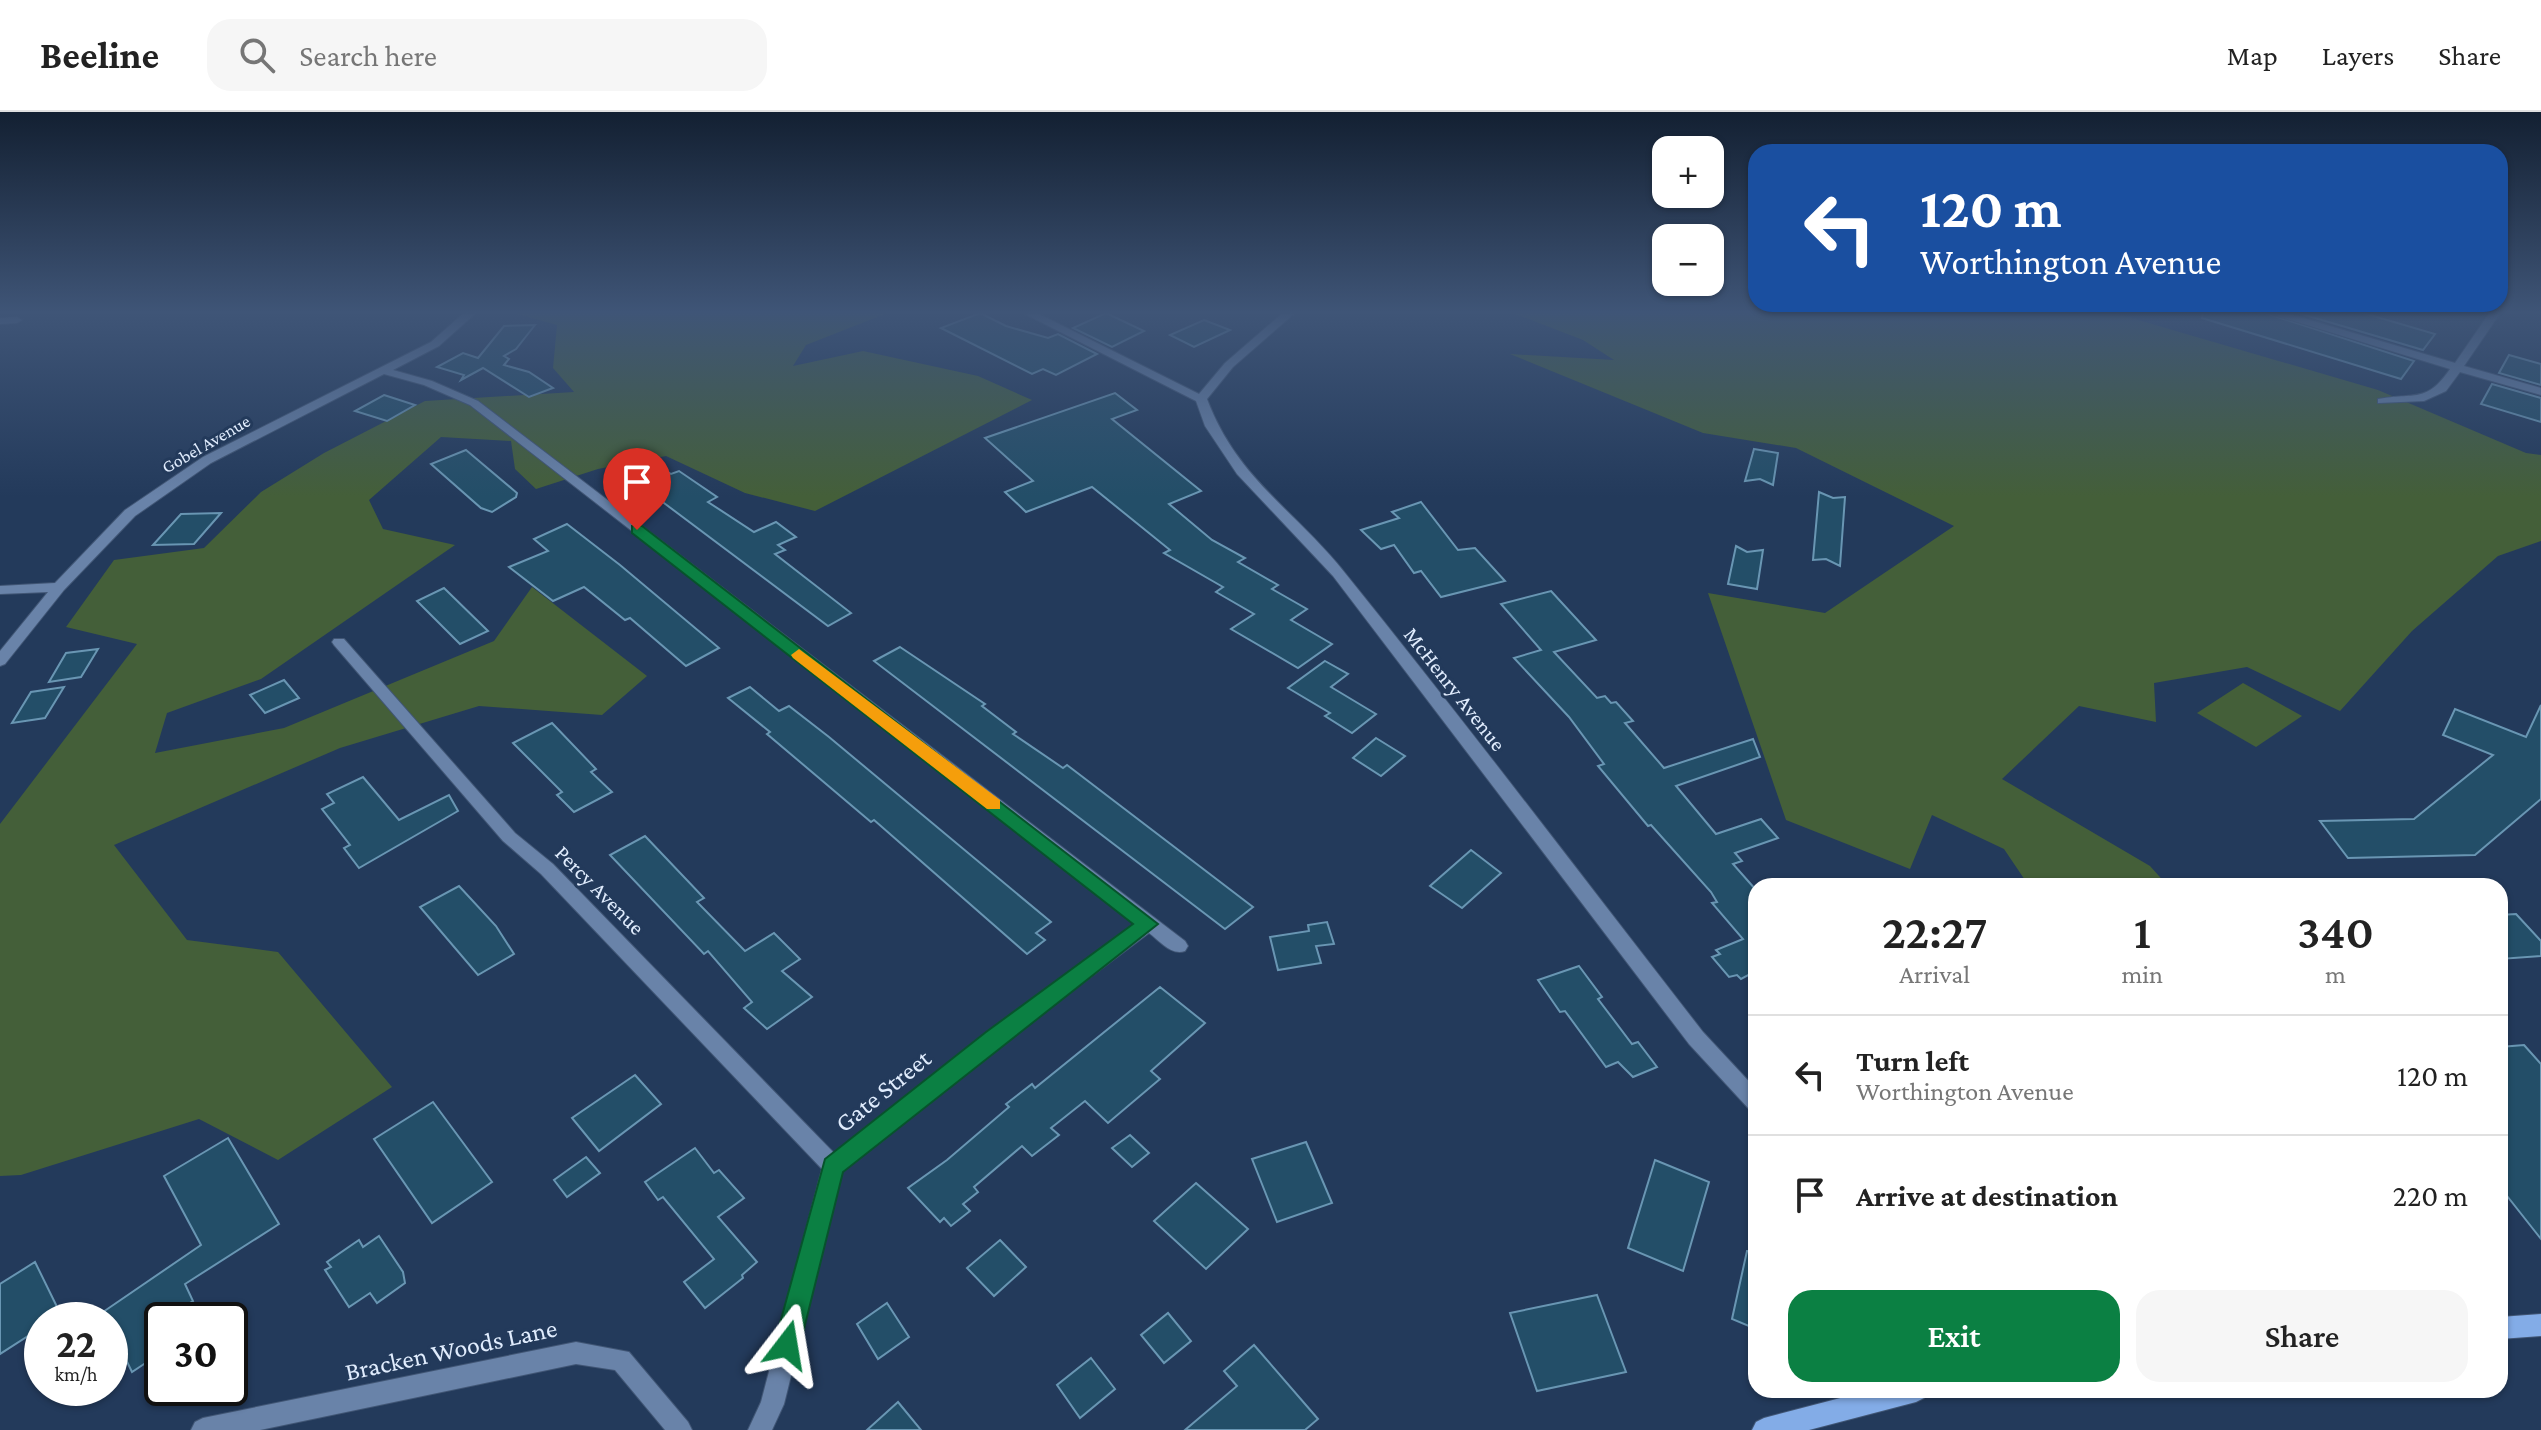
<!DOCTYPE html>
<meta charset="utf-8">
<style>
body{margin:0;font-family:"Crimson Pro",serif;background:#f6f6f6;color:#222;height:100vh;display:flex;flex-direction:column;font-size:30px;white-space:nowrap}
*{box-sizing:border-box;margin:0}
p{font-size:26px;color:#767676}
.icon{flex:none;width:44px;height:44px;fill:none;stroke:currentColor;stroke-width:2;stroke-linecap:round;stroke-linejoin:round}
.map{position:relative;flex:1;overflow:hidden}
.side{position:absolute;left:1748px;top:766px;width:760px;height:520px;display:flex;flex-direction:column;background:#fff;border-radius:24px;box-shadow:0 2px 6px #0004}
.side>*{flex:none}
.banner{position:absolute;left:1748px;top:32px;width:760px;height:168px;border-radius:24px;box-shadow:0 2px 6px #0004;background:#1a4fa0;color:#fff;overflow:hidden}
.tools{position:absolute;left:1652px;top:24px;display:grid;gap:16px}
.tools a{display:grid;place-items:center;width:72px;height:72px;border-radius:16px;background:#fff;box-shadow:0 2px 6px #0004;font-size:40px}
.speed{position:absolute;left:24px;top:1190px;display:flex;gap:16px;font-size:40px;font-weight:700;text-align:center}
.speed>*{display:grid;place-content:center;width:104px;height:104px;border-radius:50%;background:#fff;box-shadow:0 2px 6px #0004;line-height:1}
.speed small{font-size:20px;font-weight:400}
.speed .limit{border:4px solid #111;border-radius:12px;background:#fff;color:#111}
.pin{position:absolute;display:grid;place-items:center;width:68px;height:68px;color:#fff;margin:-82px -34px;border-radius:50% 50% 50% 0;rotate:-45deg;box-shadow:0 0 8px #0007}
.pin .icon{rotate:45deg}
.me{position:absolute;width:88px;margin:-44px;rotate:14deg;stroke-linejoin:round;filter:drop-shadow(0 0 6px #0008)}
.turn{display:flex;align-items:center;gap:28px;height:168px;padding:0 40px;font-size:36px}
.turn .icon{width:104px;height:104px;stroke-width:2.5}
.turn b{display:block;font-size:56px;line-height:68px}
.eta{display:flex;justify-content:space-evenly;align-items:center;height:136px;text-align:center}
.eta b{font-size:48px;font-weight:600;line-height:56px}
.cta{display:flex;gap:16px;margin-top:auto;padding:16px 40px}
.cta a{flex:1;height:92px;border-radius:24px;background:#0b8043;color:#fff;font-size:32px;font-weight:600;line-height:92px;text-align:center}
.cta a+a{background:#f6f6f6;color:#222}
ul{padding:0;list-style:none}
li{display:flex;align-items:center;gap:24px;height:120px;padding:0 40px;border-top:2px solid #e0e0e0}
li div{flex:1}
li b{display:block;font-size:30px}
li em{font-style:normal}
header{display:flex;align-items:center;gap:48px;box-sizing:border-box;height:112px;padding:0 40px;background:#fff;border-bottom:2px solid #e0e0e0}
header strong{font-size:38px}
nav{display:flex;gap:44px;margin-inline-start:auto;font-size:28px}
.search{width:560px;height:72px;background:#f6f6f6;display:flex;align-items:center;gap:20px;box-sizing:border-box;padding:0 28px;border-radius:24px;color:#767676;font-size:30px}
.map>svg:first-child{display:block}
.green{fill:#445f39}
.building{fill:#234e68;stroke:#6996b3;stroke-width:2}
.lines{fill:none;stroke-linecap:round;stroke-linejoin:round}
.street-casing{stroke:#415675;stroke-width:2}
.secondary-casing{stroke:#415675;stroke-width:2}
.street{fill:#6983a9;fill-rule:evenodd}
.secondary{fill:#83ace7;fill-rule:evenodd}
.route{fill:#0b8043;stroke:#07532c;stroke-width:2}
.slow{fill:#f59e0b}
.labels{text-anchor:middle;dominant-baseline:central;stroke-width:6;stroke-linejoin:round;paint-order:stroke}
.far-street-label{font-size:18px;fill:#e0ecfd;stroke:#233a5b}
.street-label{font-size:22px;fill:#e0ecfd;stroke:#233a5b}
.near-street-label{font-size:26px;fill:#e0ecfd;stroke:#233a5b}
</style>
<header>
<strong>Beeline</strong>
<div class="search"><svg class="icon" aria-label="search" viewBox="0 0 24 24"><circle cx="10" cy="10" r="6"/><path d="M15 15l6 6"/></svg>Search here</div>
<nav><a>Map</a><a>Layers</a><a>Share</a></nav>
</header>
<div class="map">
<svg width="2541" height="1318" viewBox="0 0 2541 1318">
<rect width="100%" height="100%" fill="#233a5b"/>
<g class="green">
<path d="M510,200h380l-84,33 -13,21 70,-15 115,25 54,24 -217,111 -70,-18 -79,-37 -68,13 -62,20 -21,-20 -4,-28 -70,-4 -72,63 14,29 72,16 -194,134 -94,34 -12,40 129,-25 210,-87 38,-54 115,89 -45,39 -123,-9 -139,42 -226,97 73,95 91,12 114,135 -114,73 -79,-41 -178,56 -21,1v-352l137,-180 -71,-17 48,-67 90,-12 57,-56 63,-39 101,-52 149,-9 -21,-24 4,-43z"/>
<path d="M1510,200h601l267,78 148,63 15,2v86l-43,15 -86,75 -72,80 -93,-44 -93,16 2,39 -77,-16 -77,73 148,87 18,20h-139l-25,-37 -72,-34 -22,54 -124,-49 -78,-227 117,20 129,-87 -158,-78 -93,-15 -193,-79 104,6 -31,-20z"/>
<path d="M2243,571l59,33 -46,31 -59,-34z"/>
</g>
<g class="building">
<path d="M2203,200h59l152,49 -13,18 -199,-61z"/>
<path d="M2295,200h65l75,22 -12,16z"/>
<path d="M980,201l26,13 42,12 10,-4 39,20 -41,21 -13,-6 -11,5 -91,-46z"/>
<path d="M1106,201l38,18 -32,16 -39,-19z"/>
<path d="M1204,208l26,10 -36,17 -24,-12z"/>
<path d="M535,213l-19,24 -12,7 5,3 -5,6 25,7 24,16 -24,9 -46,-29 -22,12 3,-5 -27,-8 26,-14 15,5 26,-32z"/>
<path d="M2509,243l32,9v21l-42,-12z"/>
<path d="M2492,272l49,14v24l-60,-18z"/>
<path d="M1115,281l22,17 -25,9 89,72 -32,13 43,36 33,18 -7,4 40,23 -6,4 35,20 -16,11 41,24 -34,24 -67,-39 23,-15 -38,-22 7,-5 -59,-34 6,-3 -78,-63 -66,25 -21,-20 28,-11 -48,-43z"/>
<path d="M384,283l31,10 -28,16 -32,-10z"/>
<path d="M1754,337l24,4 -5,32 -13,-6 -15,2z"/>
<path d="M466,338l51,43 -1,4 -24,15 -11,-4 -50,-44z"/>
<path d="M655,352l16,10 8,-3 38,26 -9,5 46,30 22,-10 20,15 -18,8 7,5 -10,4 76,59 -23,13 -200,-150z"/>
<path d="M1819,380l14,6 12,-1 -5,69 -14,-7 -13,1z"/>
<path d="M1421,390l37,48 17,-2 30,33 -64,16 -20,-26 -7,2 -20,-28 -13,4 -20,-19 38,-12 -7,-6z"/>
<path d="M221,401l-27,31 -41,1 28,-31z"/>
<path d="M567,412l53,41 99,83 -33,18 -56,-48 -5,2 -41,-33 -31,14 -44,-34 39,-16 -14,-12z"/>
<path d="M1736,434l11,6 16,-2 -6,39 -29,-5z"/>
<path d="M444,476l44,43 -28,13 -43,-43z"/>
<path d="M1551,479l45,49 -42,12 43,46 8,-2 6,7 5,-1 17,19 -8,2 39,45 89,-29 7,18 -84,29 40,48 45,-15 17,19 -43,15 7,8 -9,3 23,26v81l-15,8 -4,-4 -8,2 -17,-20 8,-3 -4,-4 27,-11 -31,-36 5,-1 -6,-10 -60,-67 -3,1 -50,-60 6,-2 -35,-47 -55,-59 27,-8 -40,-46z"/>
<path d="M900,535l85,57 -3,2 34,26 -3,2 50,34 4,-3 186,142 -28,22 -351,-268z"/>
<path d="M98,537l-17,28 -32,5 17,-29z"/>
<path d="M1325,549l23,13 -17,13 45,27 -24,19 -27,-17 5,-3 -42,-25z"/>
<path d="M284,568l15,18 -34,15 -15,-18z"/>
<path d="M64,575l-19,31 -33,5 19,-31z"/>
<path d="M750,575l29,24 10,-5 40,31 222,185 -15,11 9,7 -18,14 -153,-134 -3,2 -104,-88 3,-2 -42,-34z"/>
<path d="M2541,593v94l-66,56 -127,3 -28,-37 94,-2 79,-64 -50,-20 12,-26 71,28z"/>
<path d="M552,611l44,46 -5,3 21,20 -38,20 -17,-17 5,-3 -49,-49z"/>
<path d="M1376,626l29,18 -24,20 -28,-18z"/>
<path d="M363,665l36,43 50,-25 9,16 -99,57 -15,-20 6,-3 -28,-36 12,-6 -7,-9z"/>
<path d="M645,724l59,62 -7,4 48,49 29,-18 26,26 -18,12 30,26 -45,32 -23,-21 8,-6 -44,-51 -4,3 -94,-99z"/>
<path d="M1471,738l30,23 -39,35 -32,-22z"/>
<path d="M459,774l37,40 18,28 -36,21 -58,-68z"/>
<path d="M2516,802l25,27v15l-41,3v-44z"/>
<path d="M1327,810l7,22 -18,2 5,17 -43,7 -8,-33 39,-6 -1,-6z"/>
<path d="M1579,854l23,31 -4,2 34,45 6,-2 19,25 -24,10 -15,-15 -12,5 -41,-56 -5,1 -22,-32z"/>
<path d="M1160,875l45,36 -54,48 9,8 -52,44 -23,-22 -34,27 8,7 -27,21 -10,-10 -48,41 4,5 -15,12 7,7 -19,15 -7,-8 -4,4 -32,-34 39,-28 62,-53 -3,-3 26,-20 3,4z"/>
<path d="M2524,933l17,19v175l-34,-43h-7v-149z"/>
<path d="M635,963l26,29 -62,47 -27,-33z"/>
<path d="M433,990l59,80 -60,41 -58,-84z"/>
<path d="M1130,1023l19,18 -17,14 -20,-19z"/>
<path d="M228,1026l51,86 -94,60 8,17 -31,19v32l-30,20 -29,-60 98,-67 -37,-69z"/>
<path d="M1306,1030l26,61 -55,19 -25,-63z"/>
<path d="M695,1036l19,25 5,-3 25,28 -26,19 39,45 -15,13 1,3 -38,30 -21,-26 30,-23 -51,-62 -5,3 -13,-18z"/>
<path d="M586,1045l14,16 -33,24 -13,-17z"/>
<path d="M1655,1048l54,22 -26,89 -55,-23z"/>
<path d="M1196,1071l52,46 -42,40 -52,-48z"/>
<path d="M379,1124l24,36 2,11 -28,20 -7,-10 -21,14 -24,-37 6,-3 -4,-5 32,-22 4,7z"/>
<path d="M1000,1128l26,27 -32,29 -27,-28z"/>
<path d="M1747,1139l9,1v77l-24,-10z"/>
<path d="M35,1150l26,53 -8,5h-11v7l-42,27v-70z"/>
<path d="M1597,1183l29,77 -89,19 -27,-78z"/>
<path d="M887,1191l22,34 -31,22 -21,-35z"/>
<path d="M1168,1201l23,28 -27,22 -23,-28z"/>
<path d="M1254,1233l64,74 -13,11h-120l52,-44 -13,-15z"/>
<path d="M1091,1246l24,31 -35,29 -23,-33z"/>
<path d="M898,1290l23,28h-54z"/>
</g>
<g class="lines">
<defs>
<g id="street">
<path d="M465,200h12l-38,34 -46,24 39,11 46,20 707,540 3,5 -3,5c-14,5 -25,-10 -36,-18l-148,111 -159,127 -58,233 -12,26h-24l13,-28 61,-233 -281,-295 -38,-33 -169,-196 -2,-3 2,-3h10l171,194 38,31 281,289 153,-121 149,-109 -666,-518 -46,-20 -40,-11 -173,89 -76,53 -71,74 -59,74 -5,2v-15l48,-59 -48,2v-8l55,-3 70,-73 78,-53 228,-115z"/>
<path d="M1021,200h14l164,82 26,-31 59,-51h12l-63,55 -26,32c30,80 88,111 138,174 122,151 239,306 358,459l53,57v23l-7,-3 -60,-65 -356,-468 -96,-102 -32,-48 -9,-25z"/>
<path d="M2265,200h18l172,51 35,-51h11l-37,54 77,22v7l-81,-23 -14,19 -22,10 -46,2v-4c37,-7 48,5 72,-30z"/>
<path d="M0,206l17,-1 5,3 -5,3 -17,1z"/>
<path d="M576,1230l53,10 59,70 4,8h-27l-50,-60 -39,-6 -316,66h-69l4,-8 8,-4z"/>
</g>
<g id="secondary">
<path d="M2541,1202v22l-41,3v-22z"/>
<path d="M1871,1278h57l-4,8 -8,4 -107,28h-57l4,-8 8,-4z"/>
</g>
</defs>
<use href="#street" class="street-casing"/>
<use href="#secondary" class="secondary-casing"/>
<use href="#street" class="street"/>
<use href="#secondary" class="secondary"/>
</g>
<linearGradient id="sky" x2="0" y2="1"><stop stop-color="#132032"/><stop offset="0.52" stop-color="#3f5577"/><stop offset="1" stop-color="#3f5577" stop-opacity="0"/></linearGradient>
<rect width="2541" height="385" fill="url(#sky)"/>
<path class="route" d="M632,414h10l516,398 -315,248 -43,173 -4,9 -9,3 -9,-3 -4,-9 51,-186 161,-127 147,-108 -501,-391z"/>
<path class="slow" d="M799,537l201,151v9h-13l-194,-151 -2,-3z"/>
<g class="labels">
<g class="far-street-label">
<text transform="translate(206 332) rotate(-30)">Gobel Avenue</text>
</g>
<g class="street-label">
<text transform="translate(1455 577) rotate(52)">McHenry Avenue</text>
<text transform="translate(600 778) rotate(45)">Percy Avenue</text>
</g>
<g class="near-street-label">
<text transform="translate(883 979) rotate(-39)">Gate Street</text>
<text transform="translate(451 1238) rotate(-12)">Bracken Woods Lane</text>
</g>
</g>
</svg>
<div class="tools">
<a>+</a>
<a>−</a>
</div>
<div class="speed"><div>22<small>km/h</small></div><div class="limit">30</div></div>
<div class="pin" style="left:637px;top:418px;background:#d93025"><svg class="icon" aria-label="arrive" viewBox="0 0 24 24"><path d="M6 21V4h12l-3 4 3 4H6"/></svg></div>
<svg class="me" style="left:787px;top:1233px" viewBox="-20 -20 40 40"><path d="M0-17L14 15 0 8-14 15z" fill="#0b8043" stroke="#fff" stroke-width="4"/></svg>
<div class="banner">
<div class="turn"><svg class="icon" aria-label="left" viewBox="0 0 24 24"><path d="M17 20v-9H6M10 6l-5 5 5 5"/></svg><div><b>120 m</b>Worthington Avenue</div></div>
</div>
<section class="side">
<div class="eta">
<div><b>22:27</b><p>Arrival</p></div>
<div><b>1</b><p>min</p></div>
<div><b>340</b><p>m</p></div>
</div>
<ul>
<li><svg class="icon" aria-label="left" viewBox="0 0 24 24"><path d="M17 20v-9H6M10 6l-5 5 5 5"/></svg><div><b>Turn left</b><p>Worthington Avenue</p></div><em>120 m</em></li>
<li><svg class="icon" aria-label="arrive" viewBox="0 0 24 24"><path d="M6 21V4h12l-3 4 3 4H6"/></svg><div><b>Arrive at destination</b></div><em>220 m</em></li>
</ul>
<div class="cta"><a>Exit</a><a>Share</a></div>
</section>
</div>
